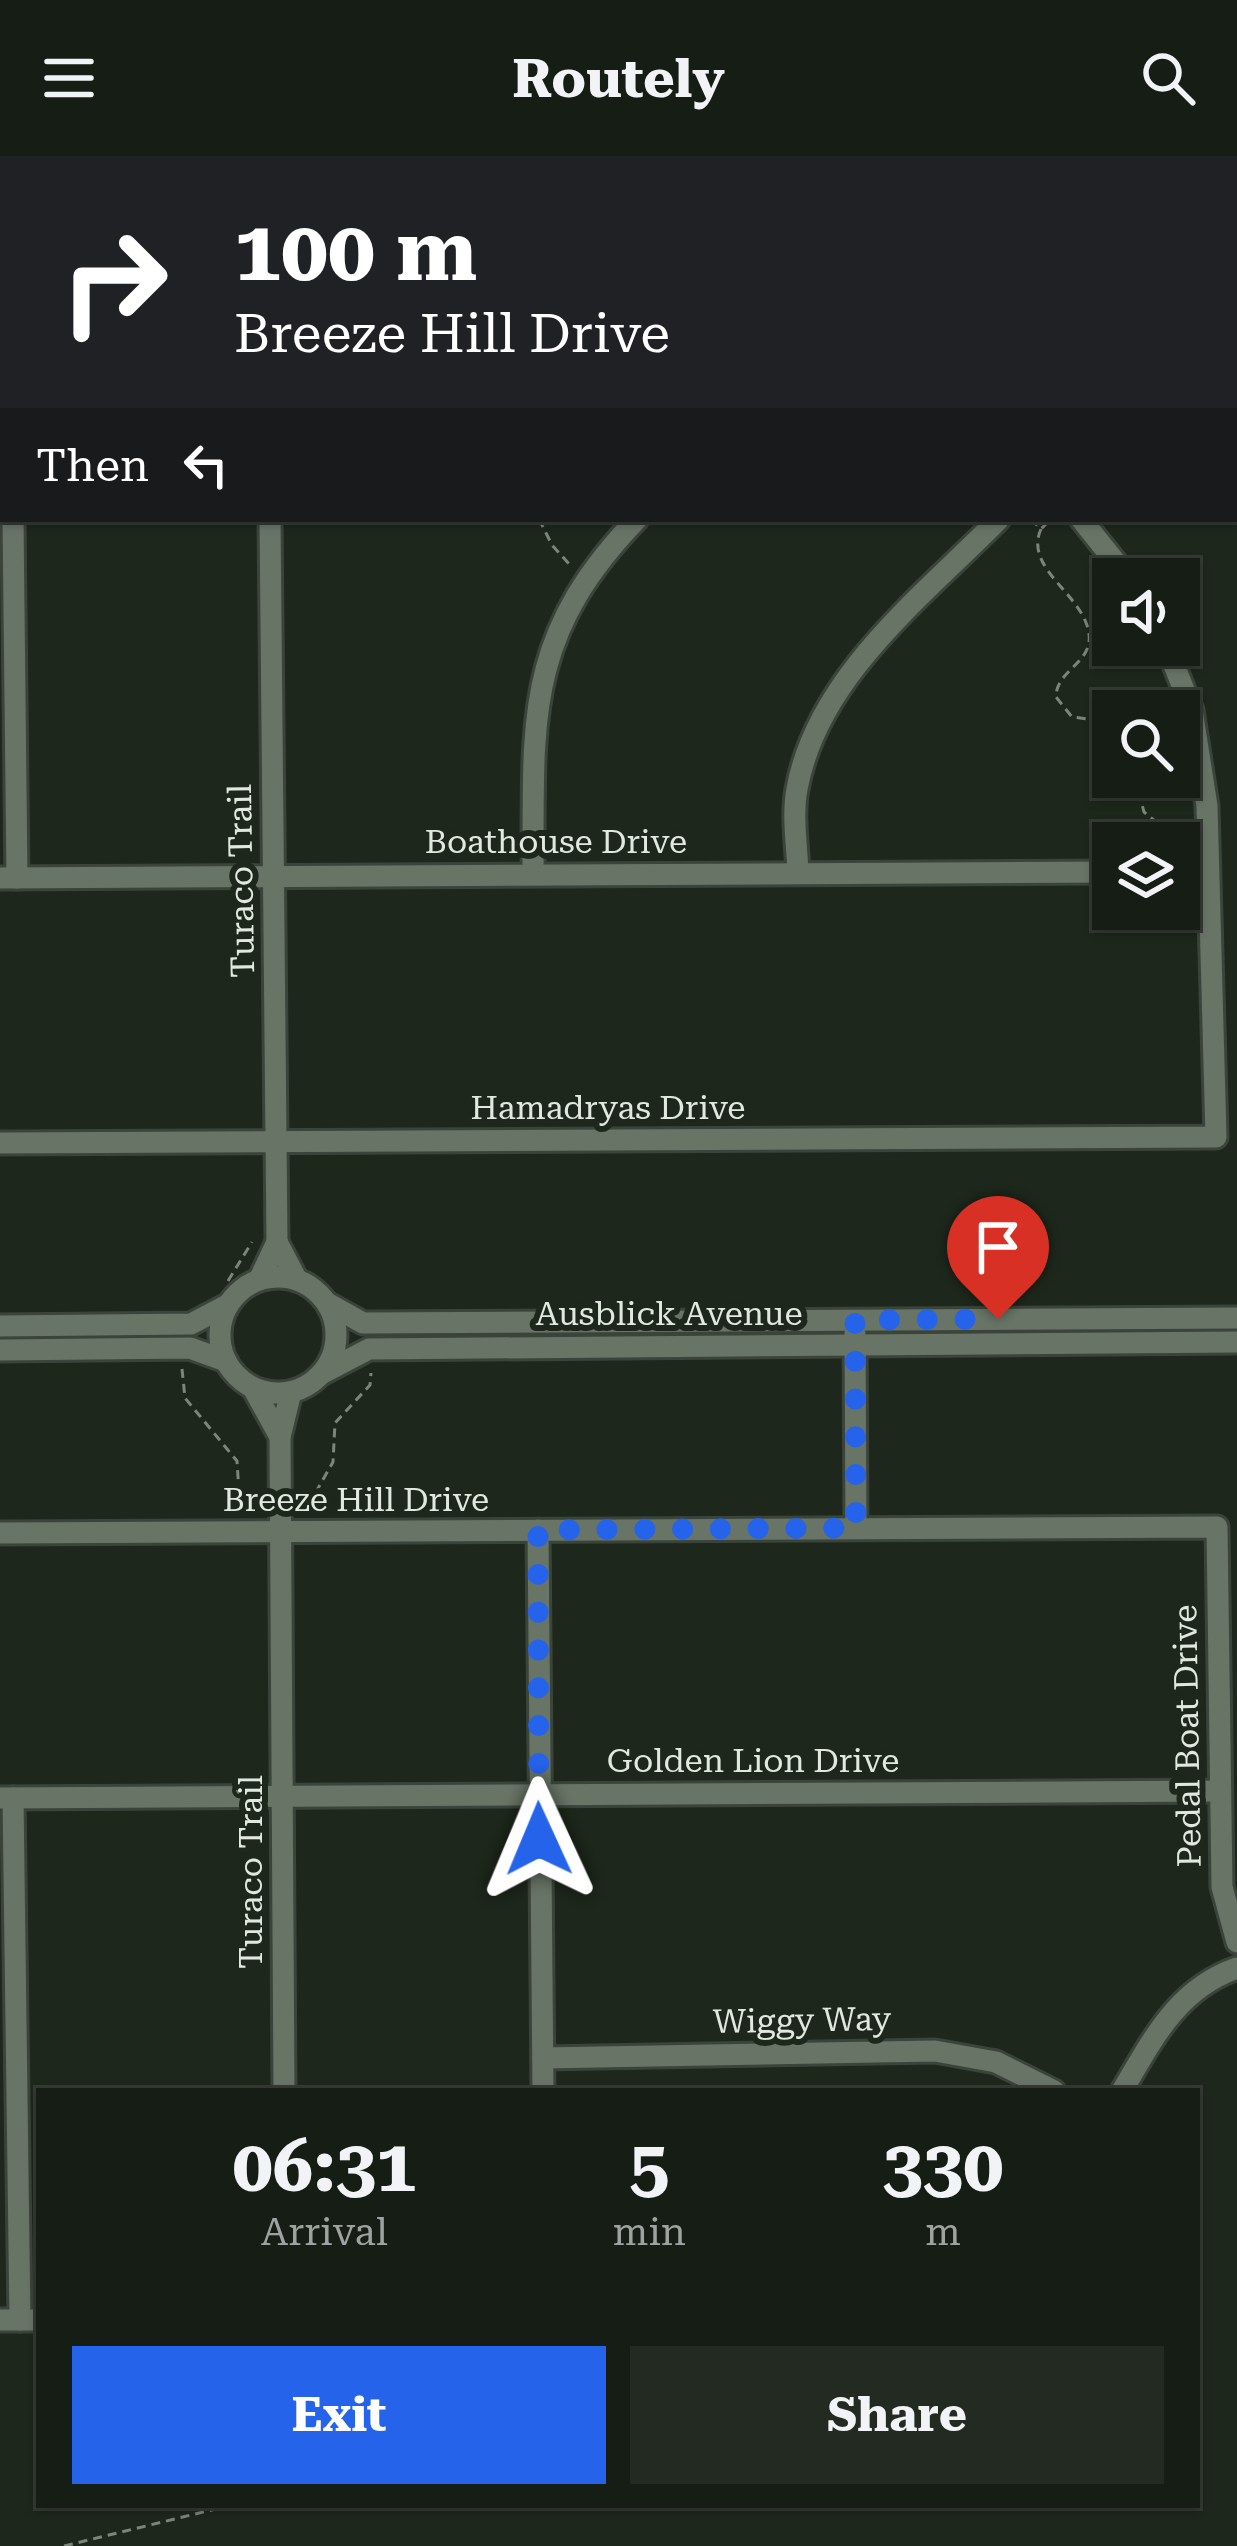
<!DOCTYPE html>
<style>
body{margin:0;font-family:"Roboto Serif",serif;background:#232a22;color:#f1f3f6;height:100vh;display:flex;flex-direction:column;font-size:45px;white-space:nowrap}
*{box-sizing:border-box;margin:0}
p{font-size:39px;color:#9ea2a0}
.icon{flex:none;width:66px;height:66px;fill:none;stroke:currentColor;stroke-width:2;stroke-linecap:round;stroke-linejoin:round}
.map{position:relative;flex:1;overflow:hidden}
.sheet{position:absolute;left:36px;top:1932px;width:1164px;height:420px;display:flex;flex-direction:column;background:#161d14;border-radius:0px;box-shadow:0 3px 9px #0004,0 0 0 3px #353b34}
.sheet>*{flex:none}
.guide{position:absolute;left:0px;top:0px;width:1239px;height:366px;box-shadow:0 3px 9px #0004,0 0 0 3px #353b34;background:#202124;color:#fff;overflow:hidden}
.controls{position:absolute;left:1092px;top:402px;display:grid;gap:24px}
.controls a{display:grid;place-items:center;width:108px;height:108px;border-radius:0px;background:#161d14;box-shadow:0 3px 9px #0004,0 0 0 3px #353b34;font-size:60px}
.pin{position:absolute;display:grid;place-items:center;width:102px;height:102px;color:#fff;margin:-123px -51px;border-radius:50% 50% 50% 0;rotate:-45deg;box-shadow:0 0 12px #0007}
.pin .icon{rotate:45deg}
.me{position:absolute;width:132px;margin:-66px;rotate:359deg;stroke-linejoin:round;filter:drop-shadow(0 0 9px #0008)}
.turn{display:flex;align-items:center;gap:42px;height:252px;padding:0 36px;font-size:54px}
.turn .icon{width:156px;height:156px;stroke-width:2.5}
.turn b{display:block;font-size:84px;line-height:102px}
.then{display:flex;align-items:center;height:114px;padding:0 36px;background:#0003;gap:24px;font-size:45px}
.eta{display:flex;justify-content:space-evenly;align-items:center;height:204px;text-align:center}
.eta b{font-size:72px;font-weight:700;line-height:84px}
.button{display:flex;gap:24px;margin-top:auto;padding:24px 36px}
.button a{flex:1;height:138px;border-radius:0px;background:#2563eb;color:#fff;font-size:48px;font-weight:700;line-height:138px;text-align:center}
.button a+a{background:#232a22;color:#f1f3f6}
header{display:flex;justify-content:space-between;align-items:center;height:156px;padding:0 36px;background:#161d14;font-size:54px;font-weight:700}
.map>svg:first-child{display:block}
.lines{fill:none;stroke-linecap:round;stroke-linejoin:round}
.street-casing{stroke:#3b443a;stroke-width:27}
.path{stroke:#7c857a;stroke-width:3;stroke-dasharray:9 6;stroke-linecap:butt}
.street{stroke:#687466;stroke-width:21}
.route{stroke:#2563eb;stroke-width:21;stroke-dasharray:0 37.8}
.labels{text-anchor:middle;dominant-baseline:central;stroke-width:12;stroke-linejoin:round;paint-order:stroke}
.street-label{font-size:33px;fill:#e1e8e0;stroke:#1d271b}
</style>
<header><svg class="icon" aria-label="menu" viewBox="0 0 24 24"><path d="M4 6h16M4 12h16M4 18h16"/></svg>Routely<svg class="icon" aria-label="search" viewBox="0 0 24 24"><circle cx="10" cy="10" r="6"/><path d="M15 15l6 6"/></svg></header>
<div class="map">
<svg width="1237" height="2390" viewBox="0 0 1237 2390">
<rect width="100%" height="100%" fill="#1d271b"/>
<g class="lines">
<defs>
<g id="street">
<path d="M948,0l3,3"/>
<path d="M1008,0l3,3"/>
<path d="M614,3l3,-3"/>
<path d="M0,35l3,5"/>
<path d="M0,203h3"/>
<path d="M1236,222l1,1"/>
<path d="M1236,282l1,1"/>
<path d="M13,363l4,359"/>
<path d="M270,363l7,723"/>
<path d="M1081,363l48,60"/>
<path d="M798,716c-1,-26 -6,-57 -1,-83 20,-112 126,-193 202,-270"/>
<path d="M1179,716l29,-1"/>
<path d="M533,718c1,-153 -10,-237 104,-355"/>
<path d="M0,722l1113,-6"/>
<path d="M0,987l1216,-6 -9,-331 -15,-96 -26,-65"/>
<circle cx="278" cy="1179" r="58"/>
<path d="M259,1124l18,-38 20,38"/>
<path d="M327,1147l36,20 874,-5"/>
<path d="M0,1170l191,-2 38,-20"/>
<path d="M855,1177l1,195"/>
<path d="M0,1194l190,-2 36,13"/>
<path d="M323,1217l46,-24 868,-7"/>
<path d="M253,1232l27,49 11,-45"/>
<path d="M280,1281l4,654"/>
<path d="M538,1374l5,561"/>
<path d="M0,1377l1217,-6 5,360 15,55"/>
<path d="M0,1642l1219,-7"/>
<path d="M13,1642l7,522"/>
<path d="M543,1902l392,-7 61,11 58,29"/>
<path d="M1122,1935c31,-52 55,-102 115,-123"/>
<path d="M0,2164h39"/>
</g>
</defs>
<use href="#street" class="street-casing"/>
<g class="path">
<path d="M1069,0l3,3"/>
<path d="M179,3v-3"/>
<path d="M1236,157h1"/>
<path d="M539,363l13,26 18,20"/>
<path d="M1031,363l10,10 10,-10"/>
<path d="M1041,373c-18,40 43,65 48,105 4,29 -33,36 -33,63l16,20 41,5"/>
<path d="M1135,621l9,35 28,23"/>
<path d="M1172,687v-8l14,-1"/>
<path d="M228,1125l24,-39"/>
<path d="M182,1213l3,29 52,63 3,48"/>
<path d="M315,1352l2,-18 16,-28 2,-39 35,-38 1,-12"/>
<path d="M64,2390l168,-41"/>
</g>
<use href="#street" class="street"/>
</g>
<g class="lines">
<path class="route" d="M539,1683l-1,-309 318,-2 -1,-208 143,-1"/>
</g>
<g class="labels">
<g class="street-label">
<text x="556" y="685">Boathouse Drive</text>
<text transform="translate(241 725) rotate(-91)">Turaco Trail</text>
<text x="608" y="951">Hamadryas Drive</text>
<text x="669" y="1157">Ausblick Avenue</text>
<text x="356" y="1343">Breeze Hill Drive</text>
<text transform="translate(1187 1580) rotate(-91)">Pedal Boat Drive</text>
<text x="753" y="1604">Golden Lion Drive</text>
<text transform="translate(250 1716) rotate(-90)">Turaco Trail</text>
<text transform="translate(802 1864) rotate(-1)">Wiggy Way</text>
</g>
</g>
</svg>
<div class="controls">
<a><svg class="icon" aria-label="sound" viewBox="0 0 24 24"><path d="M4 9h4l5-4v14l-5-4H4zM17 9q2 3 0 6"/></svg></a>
<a><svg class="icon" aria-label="search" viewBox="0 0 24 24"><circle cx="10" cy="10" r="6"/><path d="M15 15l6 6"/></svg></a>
<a><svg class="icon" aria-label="layers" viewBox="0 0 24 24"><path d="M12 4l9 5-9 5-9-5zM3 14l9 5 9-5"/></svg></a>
</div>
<div class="pin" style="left:998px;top:1163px;background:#d93025"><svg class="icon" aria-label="arrive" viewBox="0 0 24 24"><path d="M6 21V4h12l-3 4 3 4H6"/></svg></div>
<svg class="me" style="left:539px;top:1683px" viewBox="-20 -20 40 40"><path d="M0-17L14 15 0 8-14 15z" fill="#2563eb" stroke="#fff" stroke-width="4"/></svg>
<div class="guide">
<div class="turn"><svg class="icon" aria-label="right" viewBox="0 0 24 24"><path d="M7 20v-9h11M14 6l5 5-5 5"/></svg><div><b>100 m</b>Breeze Hill Drive</div></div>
<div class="then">Then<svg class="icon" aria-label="left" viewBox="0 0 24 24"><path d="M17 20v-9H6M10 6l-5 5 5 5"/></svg></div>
</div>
<section class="sheet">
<div class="eta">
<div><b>06:31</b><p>Arrival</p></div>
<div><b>5</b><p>min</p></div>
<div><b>330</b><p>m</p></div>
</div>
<div class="button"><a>Exit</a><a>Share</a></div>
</section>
</div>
